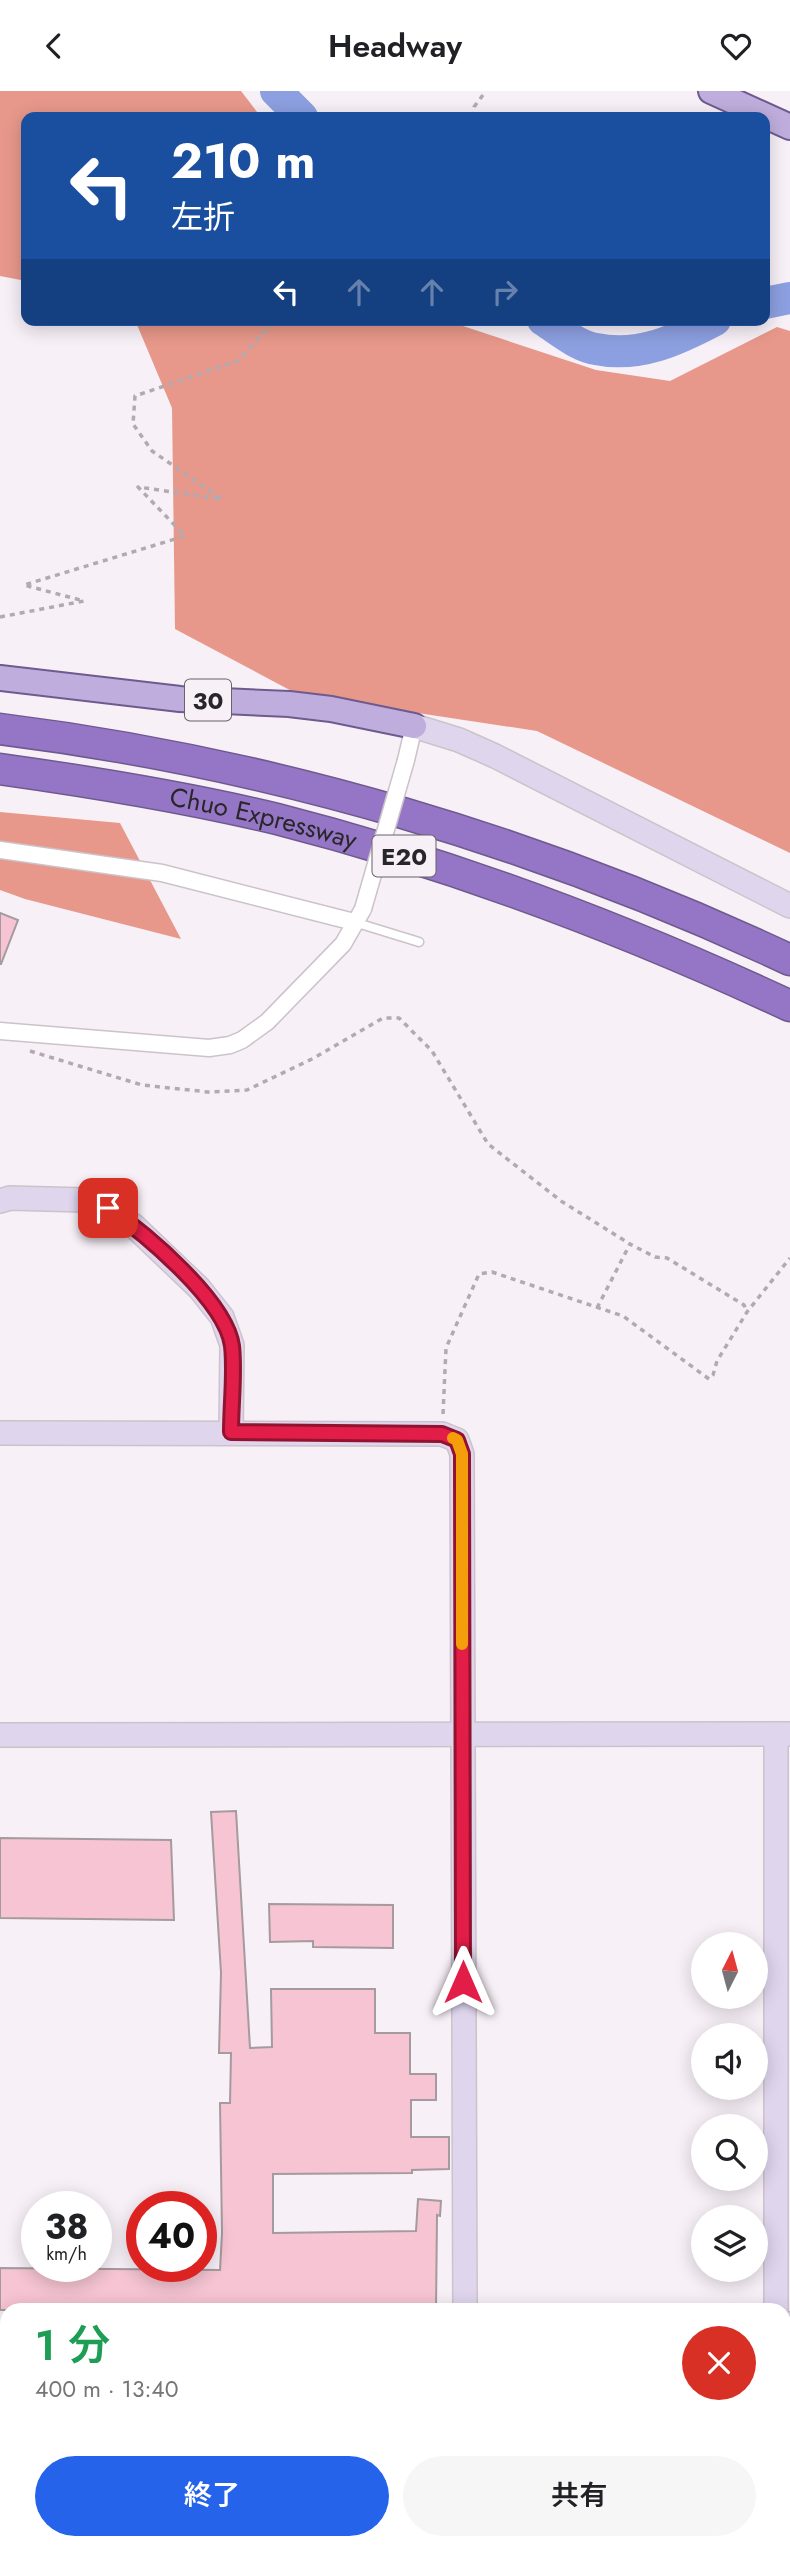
<!DOCTYPE html>
<html lang="ja">
<meta charset="utf-8">
<style>
body{margin:0;font-family:Jost,"Noto Sans JP",sans-serif;background:#f6f6f6;color:#202124;height:100vh;display:flex;flex-direction:column;font-size:26px;white-space:nowrap}
*{box-sizing:border-box;margin:0}
p{font-size:23px;color:#757577}
.icon{flex:none;width:38px;height:38px;fill:none;stroke:currentColor;stroke-width:2;stroke-linecap:round;stroke-linejoin:round}
.map{position:relative;flex:1;overflow:hidden}
.details{position:absolute;left:0px;top:2212px;width:791px;height:247px;display:flex;flex-direction:column;background:#fff;border-radius:21px 21px 0 0;box-shadow:0 4px 18px #0003}
.details>*{flex:none}
.top-card{position:absolute;left:21px;top:21px;width:749px;height:214px;border-radius:14px;box-shadow:0 4px 18px #0003;background:#1a4fa0;color:#fff;overflow:hidden}
.needle{width:46px;rotate:6deg}
.controls{position:absolute;left:691px;top:1841px;display:grid;gap:14px}
.controls a{display:grid;place-items:center;width:77px;height:77px;border-radius:50%;background:#fff;box-shadow:0 4px 18px #0003;font-size:35px}
.speed{position:absolute;left:21px;top:2100px;display:flex;gap:14px;font-size:35px;font-weight:700;text-align:center}
.speed>*{display:grid;place-content:center;width:91px;height:91px;border-radius:50%;background:#fff;box-shadow:0 4px 18px #0003;line-height:1}
.speed small{font-size:18px;font-weight:400}
.speed .limit{border:10px solid #d22;background:#fff;color:#111}
.pin{position:absolute;display:grid;place-items:center;width:60px;height:60px;color:#fff;margin:-30px;border-radius:14px;box-shadow:0 4px 10px #0006}
.me{position:absolute;width:77px;margin:-38px;rotate:0deg;stroke-linejoin:round;filter:drop-shadow(0 0 5px #0008)}
.turn{display:flex;align-items:center;gap:24px;height:147px;padding:0 35px;font-size:32px}
.turn .icon{width:91px;height:91px;stroke-width:2.5}
.turn b{display:block;font-size:49px;line-height:60px}
.lanes{display:flex;align-items:center;height:66px;padding:0 35px;background:#0003;justify-content:center;gap:35px;direction:ltr}
.lanes .off{opacity:.35}
.round{display:grid;place-items:center;flex:none;width:74px;height:74px;border-radius:37px;background:#f6f6f6}
.headline{display:flex;align-items:center;justify-content:space-between;height:119px;padding:0 35px}
h1{font-size:42px;font-weight:600;line-height:52px;color:#1e9e55}
.button{display:flex;gap:14px;margin-top:auto;padding:14px 35px}
.button a{flex:1;height:80px;border-radius:42px;background:#2563eb;color:#fff;font-size:28px;font-weight:600;line-height:80px;text-align:center}
.button a+a{background:#f6f6f6;color:#202124}
header{display:flex;justify-content:space-between;align-items:center;height:91px;padding:0 35px;background:#fff;font-size:32px;font-weight:600}
.map>svg:first-child{display:block}
.forest{fill:#e7988a}
.lines{fill:none;stroke-linecap:round;stroke-linejoin:round}
.river{stroke:#8c9fe0;stroke-width:32}
.building{fill:#f6c4d2;stroke:#a59a9d;stroke-width:2}
.lane-casing{stroke:#ccc3ca;stroke-width:11}
.street-casing{stroke:#ccc3ca;stroke-width:19}
.secondary-casing{stroke:#ccc3ca;stroke-width:26}
.primary-casing{stroke:#6f5a8f;stroke-width:28}
.highway-casing{stroke:#6f5a8f;stroke-width:33}
.path{stroke:#b1aab0;stroke-width:3.5;stroke-dasharray:5 5;stroke-linecap:butt}
.lane{stroke:#fff;stroke-width:8}
.street{stroke:#fff;stroke-width:16}
.secondary{stroke:#dfd6ee;stroke-width:23}
.primary{stroke:#bfaddd;stroke-width:24}
.highway{stroke:#9576c6;stroke-width:30}
.street-bridge-casing{stroke:#ccc3ca;stroke-width:19;stroke-linecap:butt}
.street-bridge{stroke:#fff;stroke-width:16}
.route-casing{stroke:#92132f;stroke-width:18}
.route{stroke:#e11d48;stroke-width:12}
.slow{stroke:#f59e0b;stroke-width:12}
.labels{text-anchor:middle;dominant-baseline:central;stroke-width:5;stroke-linejoin:round;paint-order:stroke}
.shield{fill:#f8f0f7;stroke:#676367;stroke-width:2}
.shield-label{font-size:24px;font-weight:bold;fill:#292629}
.street-label{font-size:26px;fill:#292629;stroke:#f8f0f7}
</style>
<header><svg class="icon" aria-label="back" viewBox="0 0 24 24"><path d="M15 5l-7 7 7 7"/></svg>Headway<svg class="icon" aria-label="heart" viewBox="0 0 24 24"><path d="M12 20l-8-8c-3-5 5-10 8-4 3-6 11-1 8 4z"/></svg></header>
<div class="map">
<svg width="790" height="2458" viewBox="0 0 790 2458">
<rect width="100%" height="100%" fill="#f8f0f7"/>
<g class="forest">
<path d="M0,0h241l20,26h-235v164l-26,-5z"/>
<path d="M135,229h322l6,6 133,44 74,11 107,-54 13,4v522l-253,-122 -238,-36 -124,-66 -3,-221z"/>
<path d="M0,721l120,11 61,116 -156,-40 -25,-9z"/>
</g>
<g class="lines">
<g class="river">
<path d="M276,0l26,26"/>
<path d="M765,212l25,-5"/>
<path d="M543,229c16,10 34,26 53,29 43,9 81,-9 119,-29"/>
</g>
</g>
<g class="building">
<path d="M0,822l18,7 -17,44h-1z"/>
<path d="M236,1720l14,237 22,-1 -1,-58h104v44h35v41h26v26h-25v37h38v32l-37,1v3l-139,1v59l143,-2 2,-32 23,2 -1,15 -3,-1 -1,95h-436v-42l220,2 2,-37 -2,-130h10l1,-50h-12l2,-80 -10,-161z"/>
<path d="M0,1747l171,2 3,80 -174,-2z"/>
<path d="M269,1813l124,1v43l-80,-1v-6l-43,1z"/>
</g>
<g class="lines">
<defs>
<path id="lane" d="M354,831l65,20"/>
<g id="street">
<path d="M406,669l8,-34"/>
<path d="M0,759l162,23 192,49"/>
<path d="M0,940l209,17 21,-3 12,-5 25,-18 76,-78 20,-35"/>
</g>
<g id="secondary">
<path d="M414,635l45,14 36,16 295,150"/>
<path d="M0,1110l10,-3 75,2 23,8 26,18 65,62 23,29 10,28 -1,87"/>
<path d="M0,1342l442,1 15,6 5,14 3,856"/>
<path d="M776,1643v576"/>
<path d="M0,1644l790,-1"/>
<path d="M784,2233h6"/>
<path d="M463,2458v-6"/>
</g>
<g id="primary">
<path d="M711,0l79,36"/>
<path d="M0,587l180,21 109,5 42,5 83,17"/>
</g>
<g id="highway">
<path d="M0,638c273,34 541,114 790,231"/>
<path id="s1" d="M0,678c93,13 186,28 277,50 176,45 348,110 513,187"/>
</g>
</defs>
<use href="#lane" class="lane-casing"/>
<use href="#street" class="street-casing"/>
<use href="#secondary" class="secondary-casing"/>
<use href="#primary" class="primary-casing"/>
<use href="#highway" class="highway-casing"/>
<g class="path">
<path d="M473,26l1,-10 12,-16"/>
<path d="M0,526l84,-16 -60,-16 161,-49 -47,-49 84,12 -70,-48 -19,-27 2,-28 103,-35 37,-41"/>
<path d="M30,960l112,34 66,7 39,-2 67,-32 69,-40h16l33,33 56,93 73,57 69,43"/>
<path d="M597,1217l33,-64 25,13 12,1 77,47 3,7"/>
<path d="M443,1323l3,-66 33,-74 13,-2 131,44 86,63 4,-4 4,-14 30,-49 43,-54"/>
</g>
<use href="#lane" class="lane"/>
<use href="#street" class="street"/>
<use href="#secondary" class="secondary"/>
<use href="#primary" class="primary"/>
<use href="#highway" class="highway"/>
<defs>
<path id="street-bridge" d="M363,818l43,-149"/>
</defs>
<use href="#street-bridge" class="street-bridge-casing"/>
<use href="#street-bridge" class="street-bridge"/>
</g>
<g class="lines">
<defs>
<path id="route" d="M108,1117c37,25 118,93 124,138 3,27 -1,58 -1,86l211,2 15,6 5,14 1,528"/>
</defs>
<use href="#route" class="route-casing"/>
<use href="#route" class="route"/>
<path class="slow" d="M453,1347l4,2 5,14v190"/>
</g>
<g class="labels">
<g class="shield">
<rect x="185" y="588.5" width="46" height="41" rx="5"/>
<rect x="372.5" y="744.5" width="63" height="41" rx="5"/>
</g>
<g class="shield-label">
<text x="208" y="609">30</text>
<text x="404" y="765">E20</text>
</g>
<g class="street-label">
<text stroke="none"><textPath href="#s1" startOffset="268">Chuo Expressway</textPath></text>
</g>
</g>
</svg>
<div class="controls">
<a><svg class="needle" viewBox="-14 -14 28 28"><path d="M0-13l5 13h-10z" fill="#e53935"/><path d="M0 13l5-13h-10z" fill="#757577"/></svg></a>
<a><svg class="icon" aria-label="sound" viewBox="0 0 24 24"><path d="M4 9h4l5-4v14l-5-4H4zM17 9q2 3 0 6"/></svg></a>
<a><svg class="icon" aria-label="search" viewBox="0 0 24 24"><circle cx="10" cy="10" r="6"/><path d="M15 15l6 6"/></svg></a>
<a><svg class="icon" aria-label="layers" viewBox="0 0 24 24"><path d="M12 4l9 5-9 5-9-5zM3 14l9 5 9-5"/></svg></a>
</div>
<div class="speed"><div>38<small>km/h</small></div><div class="limit">40</div></div>
<div class="pin" style="left:108px;top:1117px;background:#d93025"><svg class="icon" aria-label="arrive" viewBox="0 0 24 24"><path d="M6 21V4h12l-3 4 3 4H6"/></svg></div>
<svg class="me" style="left:463px;top:1891px" viewBox="-20 -20 40 40"><path d="M0-17L14 15 0 8-14 15z" fill="#e11d48" stroke="#fff" stroke-width="4"/></svg>
<div class="top-card">
<div class="turn"><svg class="icon" aria-label="left" viewBox="0 0 24 24"><path d="M17 20v-9H6M10 6l-5 5 5 5"/></svg><div><b>210 m</b>左折</div></div>
<div class="lanes"><svg class="icon" aria-label="left" viewBox="0 0 24 24"><path d="M17 20v-9H6M10 6l-5 5 5 5"/></svg><svg class="icon off" aria-label="ahead" viewBox="0 0 24 24"><path d="M12 20V5M6 11l6-6 6 6"/></svg><svg class="icon off" aria-label="ahead" viewBox="0 0 24 24"><path d="M12 20V5M6 11l6-6 6 6"/></svg><svg class="icon off" aria-label="right" viewBox="0 0 24 24"><path d="M7 20v-9h11M14 6l5 5-5 5"/></svg></div>
</div>
<section class="details">
<div class="headline"><div><h1>1 分</h1><p>400 m · 13:40</p></div><a class="round" style="background:#d93025;color:#fff"><svg class="icon" aria-label="close" viewBox="0 0 24 24"><path d="M6 6l12 12M18 6L6 18"/></svg></a></div>
<div class="button"><a>終了</a><a>共有</a></div>
</section>
</div>
